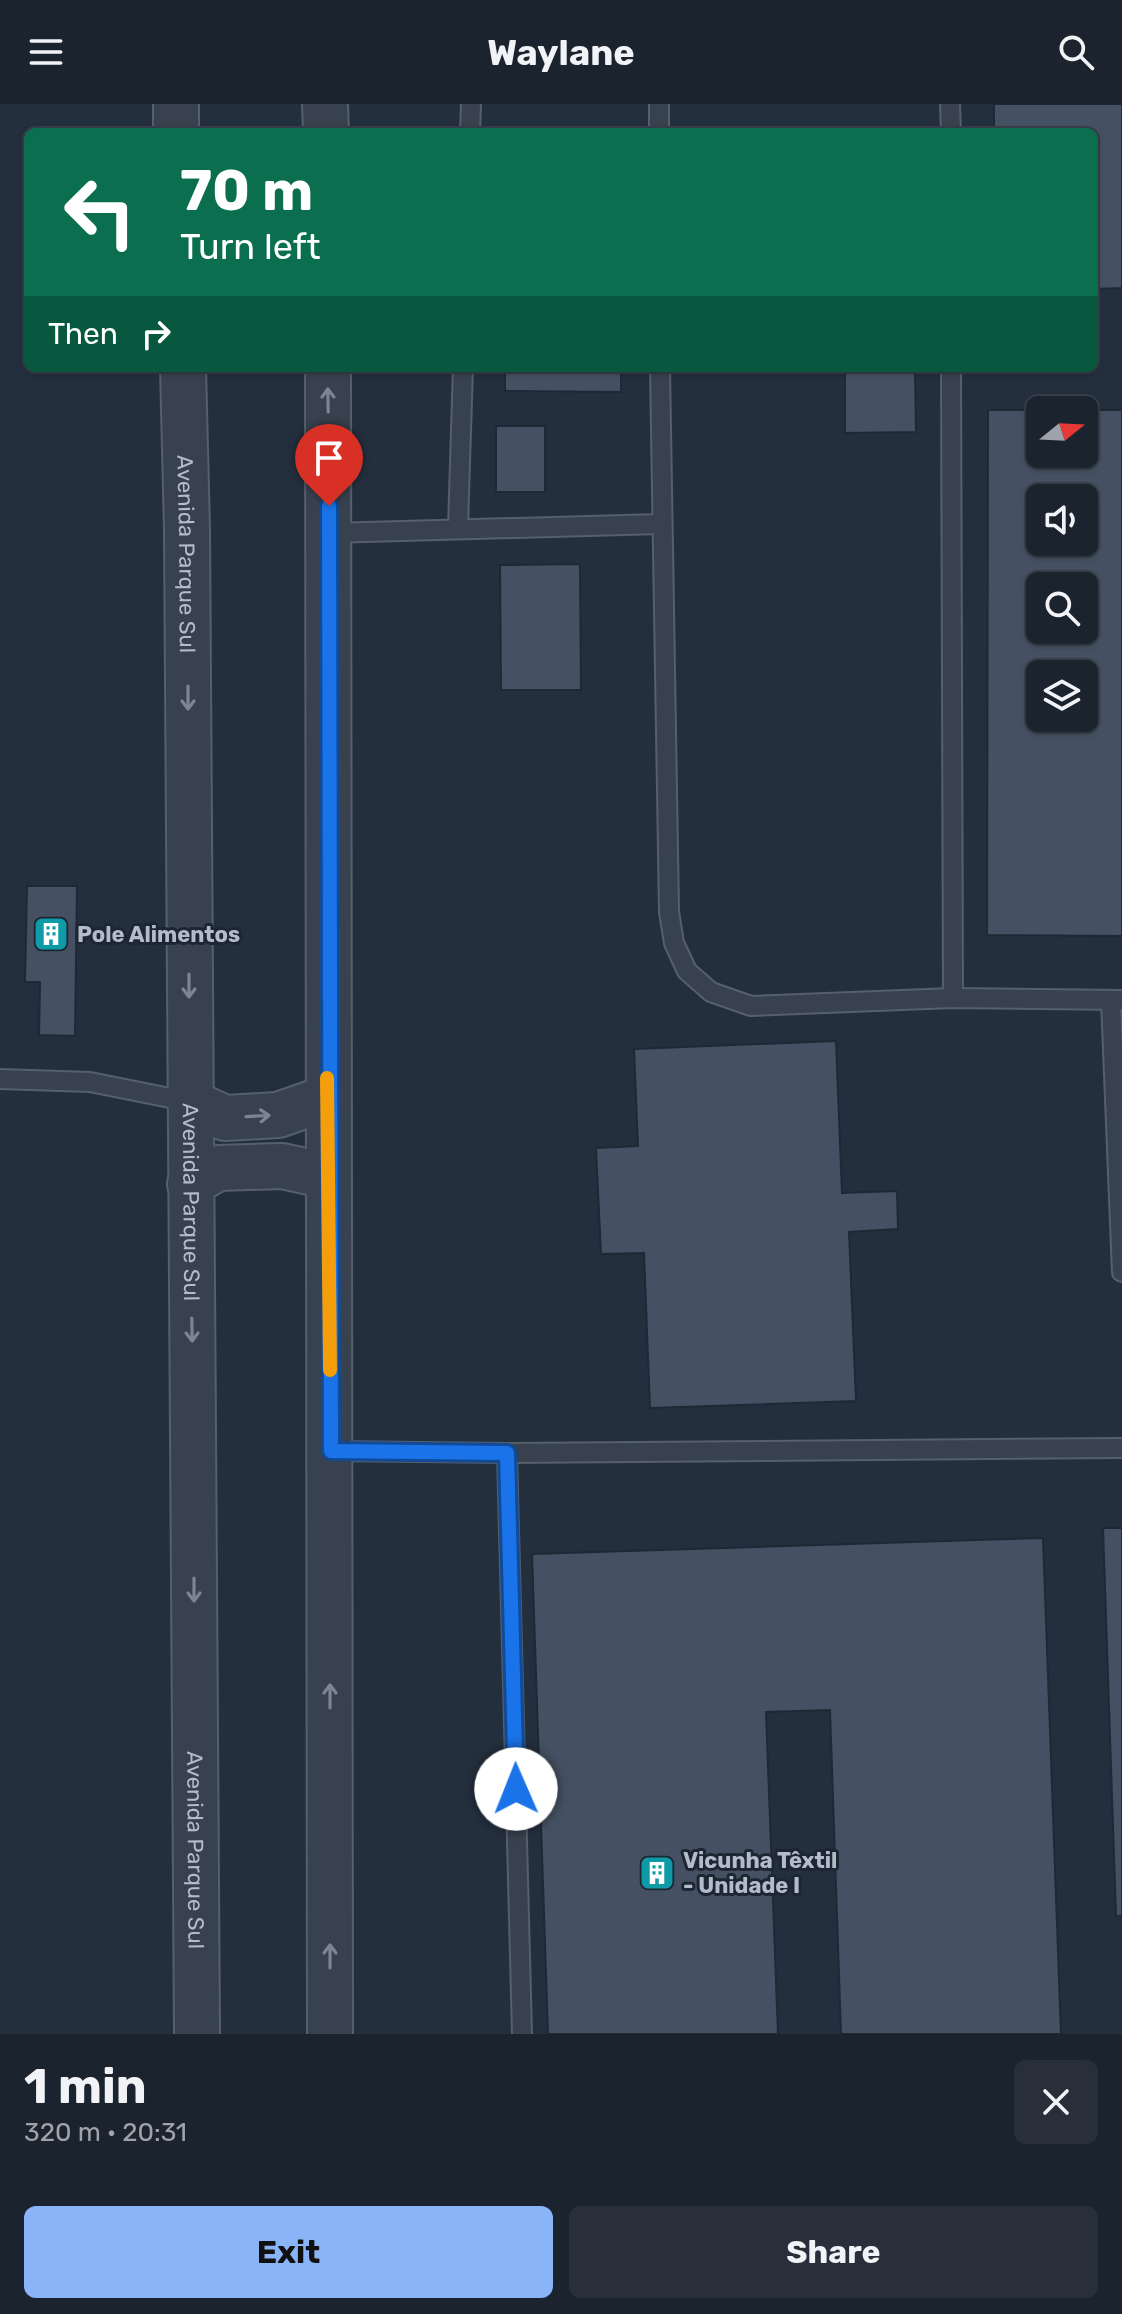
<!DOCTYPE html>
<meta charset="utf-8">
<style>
body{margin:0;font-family:Rubik,sans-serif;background:#282f3a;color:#f1f3f6;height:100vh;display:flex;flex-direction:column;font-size:30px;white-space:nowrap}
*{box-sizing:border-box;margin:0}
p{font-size:26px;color:#a0a4aa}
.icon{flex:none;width:44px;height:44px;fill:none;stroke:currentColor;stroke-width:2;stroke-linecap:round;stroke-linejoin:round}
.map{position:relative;height:1930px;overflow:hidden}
.panel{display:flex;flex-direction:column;background:#1b232e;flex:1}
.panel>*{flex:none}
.top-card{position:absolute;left:24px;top:24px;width:1074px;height:244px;border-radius:12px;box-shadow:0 2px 6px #0004,0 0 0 2px #39404a;background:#0b6e4f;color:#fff;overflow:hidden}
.needle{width:52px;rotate:72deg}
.buttons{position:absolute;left:1026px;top:292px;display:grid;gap:16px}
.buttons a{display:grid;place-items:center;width:72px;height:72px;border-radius:12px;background:#1b232e;box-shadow:0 2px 6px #0004,0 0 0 2px #39404a;font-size:40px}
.pin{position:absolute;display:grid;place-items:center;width:68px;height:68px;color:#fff;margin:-82px -34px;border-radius:50% 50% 50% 0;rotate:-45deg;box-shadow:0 0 8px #0007}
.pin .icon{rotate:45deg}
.me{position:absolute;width:88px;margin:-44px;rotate:359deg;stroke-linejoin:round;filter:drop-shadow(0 0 6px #0008)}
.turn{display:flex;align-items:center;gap:28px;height:168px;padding:0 24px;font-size:36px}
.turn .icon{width:104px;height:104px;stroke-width:2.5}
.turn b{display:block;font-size:56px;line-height:68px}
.then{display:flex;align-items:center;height:76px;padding:0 24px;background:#0003;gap:16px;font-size:30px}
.round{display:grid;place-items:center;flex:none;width:84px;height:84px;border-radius:12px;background:#282f3a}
.head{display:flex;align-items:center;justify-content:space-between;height:136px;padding:0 24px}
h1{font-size:48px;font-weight:700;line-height:60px}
.primary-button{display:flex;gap:16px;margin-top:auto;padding:16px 24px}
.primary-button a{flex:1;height:92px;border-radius:12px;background:#8ab4f8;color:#111;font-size:32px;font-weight:700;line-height:92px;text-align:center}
.primary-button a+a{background:#282f3a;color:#f1f3f6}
header{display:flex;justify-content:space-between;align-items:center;height:104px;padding:0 24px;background:#1b232e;font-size:36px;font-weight:700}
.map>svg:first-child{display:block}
.building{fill:#455162;stroke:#1f2835;stroke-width:2;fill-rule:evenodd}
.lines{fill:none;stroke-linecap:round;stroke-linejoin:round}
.service-casing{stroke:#565f6c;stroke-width:22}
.tertiary-casing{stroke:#565f6c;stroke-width:48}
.service{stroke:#38414e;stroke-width:18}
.tertiary{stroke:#38414e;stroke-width:44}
.oneway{stroke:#7c8592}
.route-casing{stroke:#114b97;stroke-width:20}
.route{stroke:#1a73e8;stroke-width:14}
.slow{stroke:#f59e0b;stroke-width:14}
.labels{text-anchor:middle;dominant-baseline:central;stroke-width:6;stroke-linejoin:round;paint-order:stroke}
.street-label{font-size:22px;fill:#b4bcc9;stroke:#1d2633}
.poi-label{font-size:22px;font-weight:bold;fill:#b4bcc9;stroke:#1d2633;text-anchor:start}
</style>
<header><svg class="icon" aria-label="menu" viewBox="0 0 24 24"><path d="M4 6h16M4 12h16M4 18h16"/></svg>Waylane<svg class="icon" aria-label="search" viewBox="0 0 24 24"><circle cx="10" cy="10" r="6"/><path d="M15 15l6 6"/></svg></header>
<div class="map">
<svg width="1122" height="1930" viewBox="0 0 1122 1930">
<rect width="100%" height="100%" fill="#242f3e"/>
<g class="building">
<path d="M994,0h128v184l-28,1v-157h-100z"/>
<path d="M505,264h116v24l-116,-1z"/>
<path d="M845,264h70l1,64 -71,1z"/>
<path d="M988,306h134v526l-135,-1zM1040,306h44v44h-44zM1040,394h44v44h-44zM1040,482h44v44h-44zM1040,570h44v44h-44z"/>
<rect x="496" y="322" width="49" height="66"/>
<path d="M580,460l1,126h-80l-1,-125z"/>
<path d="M27,782h50l-2,150 -36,-1 1,-53h-15z"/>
<path d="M836,937l6,152 55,-2 1,38 -49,3 7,169 -206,7 -6,-155 -43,1 -5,-106 42,-2 -4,-97z"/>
<path d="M1103,1424h19v388h-6z"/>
<path d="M1043,1434l18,496h-220l-11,-324 -64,2 12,322h-230l-16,-480z"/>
</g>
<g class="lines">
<defs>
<g id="service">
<path d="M659,0v28"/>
<path d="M950,0l1,28"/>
<path d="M470,28l1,-28"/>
<path d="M660,264l9,544 5,31 13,28 24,21 40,14 202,-8 169,2"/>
<path d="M951,264l2,630"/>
<path d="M458,423l5,-159"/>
<path d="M330,429l330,-9"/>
<path d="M1111,896l11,272"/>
<path d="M0,975l90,3 100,20"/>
<path d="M331,1347l176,2 615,-5"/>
<path d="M507,1349l15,581"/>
</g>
<g id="tertiary">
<path d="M176,0v28"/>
<path d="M325,0l1,28"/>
<path id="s1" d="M183,264l4,162 10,1504"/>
<path d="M328,264l2,1666"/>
<path d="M190,998l35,16 53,-3 49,-17"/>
<path d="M190,1080l28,-16 64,-2 46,10"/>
</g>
</defs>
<use href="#service" class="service-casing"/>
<use href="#tertiary" class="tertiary-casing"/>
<use href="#service" class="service"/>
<use href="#tertiary" class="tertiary"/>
</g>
<defs><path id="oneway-shaft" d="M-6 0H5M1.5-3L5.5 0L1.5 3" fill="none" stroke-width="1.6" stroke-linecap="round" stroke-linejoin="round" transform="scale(2)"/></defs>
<g class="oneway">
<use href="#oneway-shaft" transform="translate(328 296) rotate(-91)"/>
<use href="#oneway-shaft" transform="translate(188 594) rotate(90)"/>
<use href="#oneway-shaft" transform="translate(189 882) rotate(90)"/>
<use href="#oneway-shaft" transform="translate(258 1012) rotate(-3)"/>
<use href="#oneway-shaft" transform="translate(192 1226) rotate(89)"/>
<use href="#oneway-shaft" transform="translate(194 1486) rotate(90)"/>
<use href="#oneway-shaft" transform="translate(330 1592) rotate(-90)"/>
<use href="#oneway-shaft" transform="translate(330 1852) rotate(-90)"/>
</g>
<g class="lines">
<defs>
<path id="route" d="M329,402l2,945 176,2 9,336"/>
</defs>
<use href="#route" class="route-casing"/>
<use href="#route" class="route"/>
<path class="slow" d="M327,974l3,292"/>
</g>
<defs>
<symbol id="building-square" viewBox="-11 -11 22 22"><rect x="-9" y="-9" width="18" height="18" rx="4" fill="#0f9aa8" stroke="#1d2633"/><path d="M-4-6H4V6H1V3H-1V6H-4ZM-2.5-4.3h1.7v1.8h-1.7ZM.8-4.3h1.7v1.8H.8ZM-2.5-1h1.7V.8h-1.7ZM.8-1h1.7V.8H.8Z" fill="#fff"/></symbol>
</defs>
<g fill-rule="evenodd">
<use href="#building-square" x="31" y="810" width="40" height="40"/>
<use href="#building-square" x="637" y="1749" width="40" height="40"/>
</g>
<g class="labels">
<g class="street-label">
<text stroke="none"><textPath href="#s1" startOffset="186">Avenida Parque Sul</textPath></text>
<text stroke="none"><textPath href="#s1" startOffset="834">Avenida Parque Sul</textPath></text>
<text stroke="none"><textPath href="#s1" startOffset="1482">Avenida Parque Sul</textPath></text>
</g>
<g class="poi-label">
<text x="77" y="830">Pole Alimentos</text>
<text x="683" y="1756">Vicunha Têxtil<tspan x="683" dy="25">- Unidade I</tspan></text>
</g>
</g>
</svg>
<div class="buttons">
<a><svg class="needle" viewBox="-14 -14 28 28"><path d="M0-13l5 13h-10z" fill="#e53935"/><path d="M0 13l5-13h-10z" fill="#a0a4aa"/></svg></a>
<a><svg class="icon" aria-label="sound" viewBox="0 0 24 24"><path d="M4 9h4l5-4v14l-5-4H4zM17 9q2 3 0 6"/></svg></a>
<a><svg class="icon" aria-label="search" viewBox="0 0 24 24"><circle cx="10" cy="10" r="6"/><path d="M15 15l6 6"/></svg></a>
<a><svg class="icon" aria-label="layers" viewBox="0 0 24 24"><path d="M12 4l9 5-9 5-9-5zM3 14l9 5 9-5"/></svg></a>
</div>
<div class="pin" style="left:329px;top:402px;background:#d93025"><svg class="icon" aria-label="arrive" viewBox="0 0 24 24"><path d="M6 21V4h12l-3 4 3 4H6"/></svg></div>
<svg class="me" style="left:516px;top:1685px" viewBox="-20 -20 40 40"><circle r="19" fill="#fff"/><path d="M0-13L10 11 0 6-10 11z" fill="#1a73e8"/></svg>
<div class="top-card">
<div class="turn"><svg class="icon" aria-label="left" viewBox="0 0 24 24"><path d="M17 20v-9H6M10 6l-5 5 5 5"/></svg><div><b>70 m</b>Turn left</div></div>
<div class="then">Then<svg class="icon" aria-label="right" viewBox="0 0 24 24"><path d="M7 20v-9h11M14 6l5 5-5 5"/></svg></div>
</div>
</div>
<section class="panel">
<div class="head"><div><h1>1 min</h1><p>320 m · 20:31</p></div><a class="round"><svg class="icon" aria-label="close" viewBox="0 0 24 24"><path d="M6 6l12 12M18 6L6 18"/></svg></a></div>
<div class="primary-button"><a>Exit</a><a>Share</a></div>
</section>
